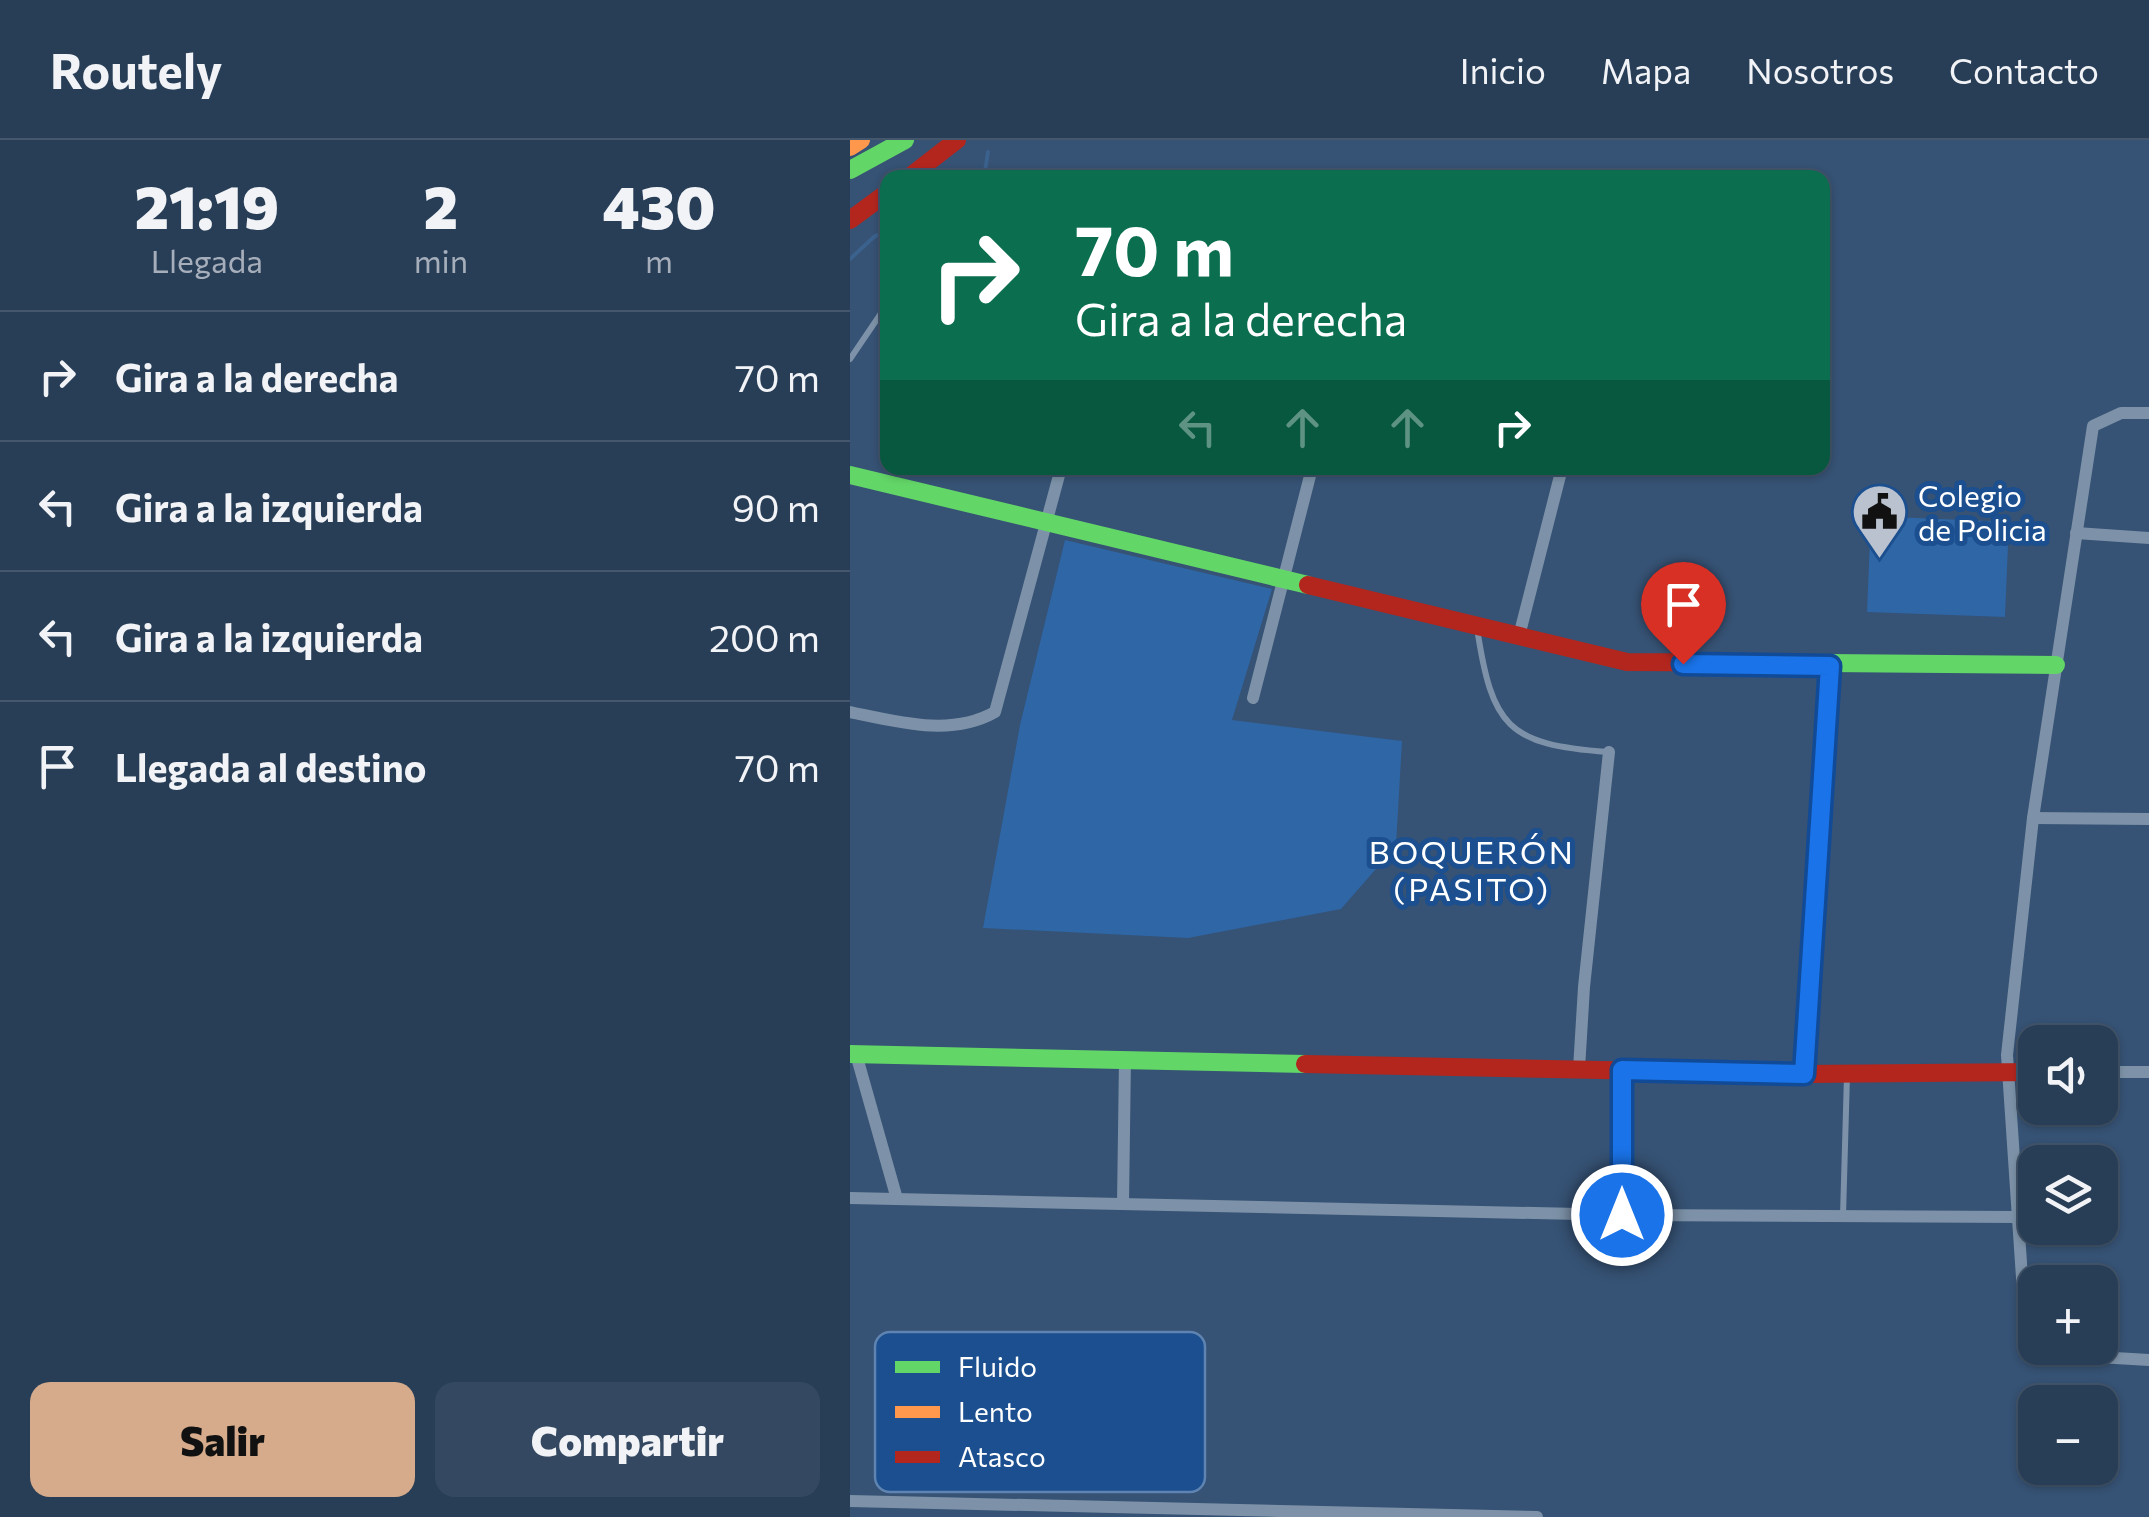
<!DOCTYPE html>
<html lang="es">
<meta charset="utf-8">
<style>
body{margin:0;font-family:Commissioner,sans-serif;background:#344961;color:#f1f3f6;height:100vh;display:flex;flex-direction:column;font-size:38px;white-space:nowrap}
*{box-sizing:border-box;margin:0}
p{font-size:32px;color:#a5aeba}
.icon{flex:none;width:55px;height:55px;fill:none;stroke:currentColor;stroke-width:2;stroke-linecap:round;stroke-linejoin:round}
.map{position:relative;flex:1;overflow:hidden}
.sheet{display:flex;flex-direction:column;background:#283e57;width:850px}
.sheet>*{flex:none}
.banner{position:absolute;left:30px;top:30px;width:950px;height:305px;border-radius:20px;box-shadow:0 2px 8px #0004,0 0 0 2px #44576d;background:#0b6e4f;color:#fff;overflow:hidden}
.controls{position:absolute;left:1168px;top:885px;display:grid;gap:20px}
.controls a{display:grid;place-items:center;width:100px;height:100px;border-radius:20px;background:#283e57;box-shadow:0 2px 8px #0004,0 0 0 2px #44576d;font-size:50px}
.pin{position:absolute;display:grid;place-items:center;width:85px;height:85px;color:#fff;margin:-102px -42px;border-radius:50% 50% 50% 0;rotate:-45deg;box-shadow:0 0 10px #0007}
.pin .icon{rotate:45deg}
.me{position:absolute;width:110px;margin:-55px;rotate:0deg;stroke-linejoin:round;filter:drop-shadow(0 0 8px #0008)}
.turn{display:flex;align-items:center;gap:35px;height:210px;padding:0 30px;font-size:45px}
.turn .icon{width:130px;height:130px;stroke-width:2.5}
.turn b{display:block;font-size:70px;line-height:85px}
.lanes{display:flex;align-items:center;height:95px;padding:0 30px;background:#0003;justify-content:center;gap:50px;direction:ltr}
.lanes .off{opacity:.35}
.eta{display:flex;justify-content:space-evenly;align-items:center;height:170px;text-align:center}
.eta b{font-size:60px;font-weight:800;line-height:70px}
.button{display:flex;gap:20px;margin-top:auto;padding:20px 30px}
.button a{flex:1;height:115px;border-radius:20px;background:#d6ab8b;color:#111;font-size:40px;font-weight:800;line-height:115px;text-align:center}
.button a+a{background:#344961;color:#f1f3f6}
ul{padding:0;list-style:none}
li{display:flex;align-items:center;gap:30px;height:130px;padding:0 30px;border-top:2px solid #44576d}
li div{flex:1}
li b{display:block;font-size:38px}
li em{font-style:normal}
header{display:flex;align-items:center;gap:60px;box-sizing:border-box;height:140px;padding:0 50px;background:#283e57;border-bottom:2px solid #44576d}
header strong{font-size:48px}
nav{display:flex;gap:55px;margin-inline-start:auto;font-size:35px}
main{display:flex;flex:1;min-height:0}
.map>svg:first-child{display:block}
.green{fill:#2f66a5}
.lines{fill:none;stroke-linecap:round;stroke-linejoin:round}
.stream{stroke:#3b618d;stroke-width:4}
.lane{stroke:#7d92a8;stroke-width:6}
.street{stroke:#7d92a8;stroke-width:12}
.fast{stroke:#63d668;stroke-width:18}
.slow{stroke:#ff974d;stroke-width:18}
.jam{stroke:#b3261e;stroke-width:18}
.route-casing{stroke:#114b97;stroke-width:25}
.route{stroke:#1a73e8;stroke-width:18}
.labels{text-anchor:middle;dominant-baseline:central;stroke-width:10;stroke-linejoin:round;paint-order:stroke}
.poi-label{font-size:30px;fill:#fff;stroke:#1b4f8f;text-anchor:start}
.neighbourhood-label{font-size:32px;letter-spacing:2.5px;fill:#fff;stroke:#1b4f8f}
.key{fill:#1b4f8f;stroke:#5f84b1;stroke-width:2.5}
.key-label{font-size:28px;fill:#fff}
</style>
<header>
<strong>Routely</strong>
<nav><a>Inicio</a><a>Mapa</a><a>Nosotros</a><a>Contacto</a></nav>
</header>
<main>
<section class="sheet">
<div class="eta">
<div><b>21:19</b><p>Llegada</p></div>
<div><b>2</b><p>min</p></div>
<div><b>430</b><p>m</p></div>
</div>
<ul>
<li><svg class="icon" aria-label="right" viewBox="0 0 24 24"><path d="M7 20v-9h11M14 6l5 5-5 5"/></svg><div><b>Gira a la derecha</b></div><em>70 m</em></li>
<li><svg class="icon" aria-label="left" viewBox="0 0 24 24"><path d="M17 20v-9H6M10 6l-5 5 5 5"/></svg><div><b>Gira a la izquierda</b></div><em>90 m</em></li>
<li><svg class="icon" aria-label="left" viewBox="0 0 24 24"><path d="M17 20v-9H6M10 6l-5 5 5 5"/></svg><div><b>Gira a la izquierda</b></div><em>200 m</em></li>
<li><svg class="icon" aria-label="arrive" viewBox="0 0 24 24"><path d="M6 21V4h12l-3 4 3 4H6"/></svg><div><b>Llegada al destino</b></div><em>70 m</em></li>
</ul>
<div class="button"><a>Salir</a><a>Compartir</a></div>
</section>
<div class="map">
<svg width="1299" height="1377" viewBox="0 0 1299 1377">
<rect width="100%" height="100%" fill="#365274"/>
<g class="green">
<path d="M1021,376l138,6 -4,95 -138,-5z"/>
<path d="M215,400l207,49 -40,131 170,21 -6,105 -55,63 -153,29 -205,-10 37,-203z"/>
</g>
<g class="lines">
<g class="stream">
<path d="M134,38l4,-26"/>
<path d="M0,119l25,-23 13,-4"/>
</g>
<g class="lane">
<path d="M0,219l38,-56"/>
<path d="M627,488c15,98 30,117 131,124"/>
<path d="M993,1076l4,-141"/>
</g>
<g class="street">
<path d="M1299,273h-28l-28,13 -60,392 -26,237 19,282 8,12 14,5 101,6"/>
<path d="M1226,393l73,5"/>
<path d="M669,496l43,-168"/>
<path d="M403,558l59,-230"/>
<path d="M0,572c48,10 101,25 145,0l66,-244"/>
<path d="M1183,678l116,1"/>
<path d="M6,914l41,145"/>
<path d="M729,929l5,-82 25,-235"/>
<path d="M772,930v145"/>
<path d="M1250,932h49"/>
<path d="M954,934l26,-408"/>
<path d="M0,1058l772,17 396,2"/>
<path d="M273,1064l2,-146"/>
<path d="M0,1361l687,16"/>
</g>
<g class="fast">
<path d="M0,30l55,-30"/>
<path d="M0,335l458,110"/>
<path d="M976,523l230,2"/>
<path d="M0,914l455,10"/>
</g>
<path class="slow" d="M0,7l11,-7"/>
<g class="jam">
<path d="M58,38l49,-38"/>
<path d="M0,80l38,-28"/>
<path d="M458,445l319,77 199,1"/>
<path d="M455,924l499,10 231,-2"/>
</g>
</g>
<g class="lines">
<defs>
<path id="route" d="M772,1075v-145l182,4 26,-408 -147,-2"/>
</defs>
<use href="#route" class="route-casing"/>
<use href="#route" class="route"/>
</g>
<defs>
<symbol id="civic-pin" viewBox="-11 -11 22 30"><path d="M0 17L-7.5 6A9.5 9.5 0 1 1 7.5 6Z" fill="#b9c2ce" stroke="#1b4f8f"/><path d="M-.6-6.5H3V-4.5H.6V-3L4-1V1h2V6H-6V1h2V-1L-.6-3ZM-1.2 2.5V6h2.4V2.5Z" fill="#111"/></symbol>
</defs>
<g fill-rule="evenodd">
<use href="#civic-pin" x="998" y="340" width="63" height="86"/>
</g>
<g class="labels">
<g class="poi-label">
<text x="1068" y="354">Colegio<tspan x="1068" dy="34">de Policia</tspan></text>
</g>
<g class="neighbourhood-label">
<text x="622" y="711">BOQUERÓN<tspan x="622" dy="37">(PASITO)</tspan></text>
</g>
</g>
<rect x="25" y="1192" width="330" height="160" rx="15" class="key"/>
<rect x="45" y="1221" width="45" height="12" fill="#63d668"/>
<rect x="45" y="1266" width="45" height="12" fill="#ff974d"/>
<rect x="45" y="1311" width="45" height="12" fill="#b3261e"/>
<g class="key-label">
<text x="108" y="1237">Fluido</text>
<text x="108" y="1282">Lento</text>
<text x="108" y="1327">Atasco</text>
</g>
</svg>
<div class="controls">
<a><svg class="icon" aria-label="sound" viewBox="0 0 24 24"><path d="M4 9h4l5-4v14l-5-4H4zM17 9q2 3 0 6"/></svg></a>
<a><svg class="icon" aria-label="layers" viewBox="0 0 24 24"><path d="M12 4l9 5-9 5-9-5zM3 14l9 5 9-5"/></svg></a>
<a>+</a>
<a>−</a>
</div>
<div class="pin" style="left:833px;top:524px;background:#d93025"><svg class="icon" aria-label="arrive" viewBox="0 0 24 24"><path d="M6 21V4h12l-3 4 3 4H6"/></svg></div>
<svg class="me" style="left:772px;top:1075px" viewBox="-20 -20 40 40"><circle r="17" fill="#1a73e8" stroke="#fff" stroke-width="3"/><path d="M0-11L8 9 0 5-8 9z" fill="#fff"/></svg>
<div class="banner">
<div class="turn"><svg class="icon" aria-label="right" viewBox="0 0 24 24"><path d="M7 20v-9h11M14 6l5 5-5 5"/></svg><div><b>70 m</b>Gira a la derecha</div></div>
<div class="lanes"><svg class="icon off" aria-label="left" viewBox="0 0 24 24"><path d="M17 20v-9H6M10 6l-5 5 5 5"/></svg><svg class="icon off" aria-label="ahead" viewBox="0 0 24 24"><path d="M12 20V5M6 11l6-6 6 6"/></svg><svg class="icon off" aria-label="ahead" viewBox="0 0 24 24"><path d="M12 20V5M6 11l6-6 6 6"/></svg><svg class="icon" aria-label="right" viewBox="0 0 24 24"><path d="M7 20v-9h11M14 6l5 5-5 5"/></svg></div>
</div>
</div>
</main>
